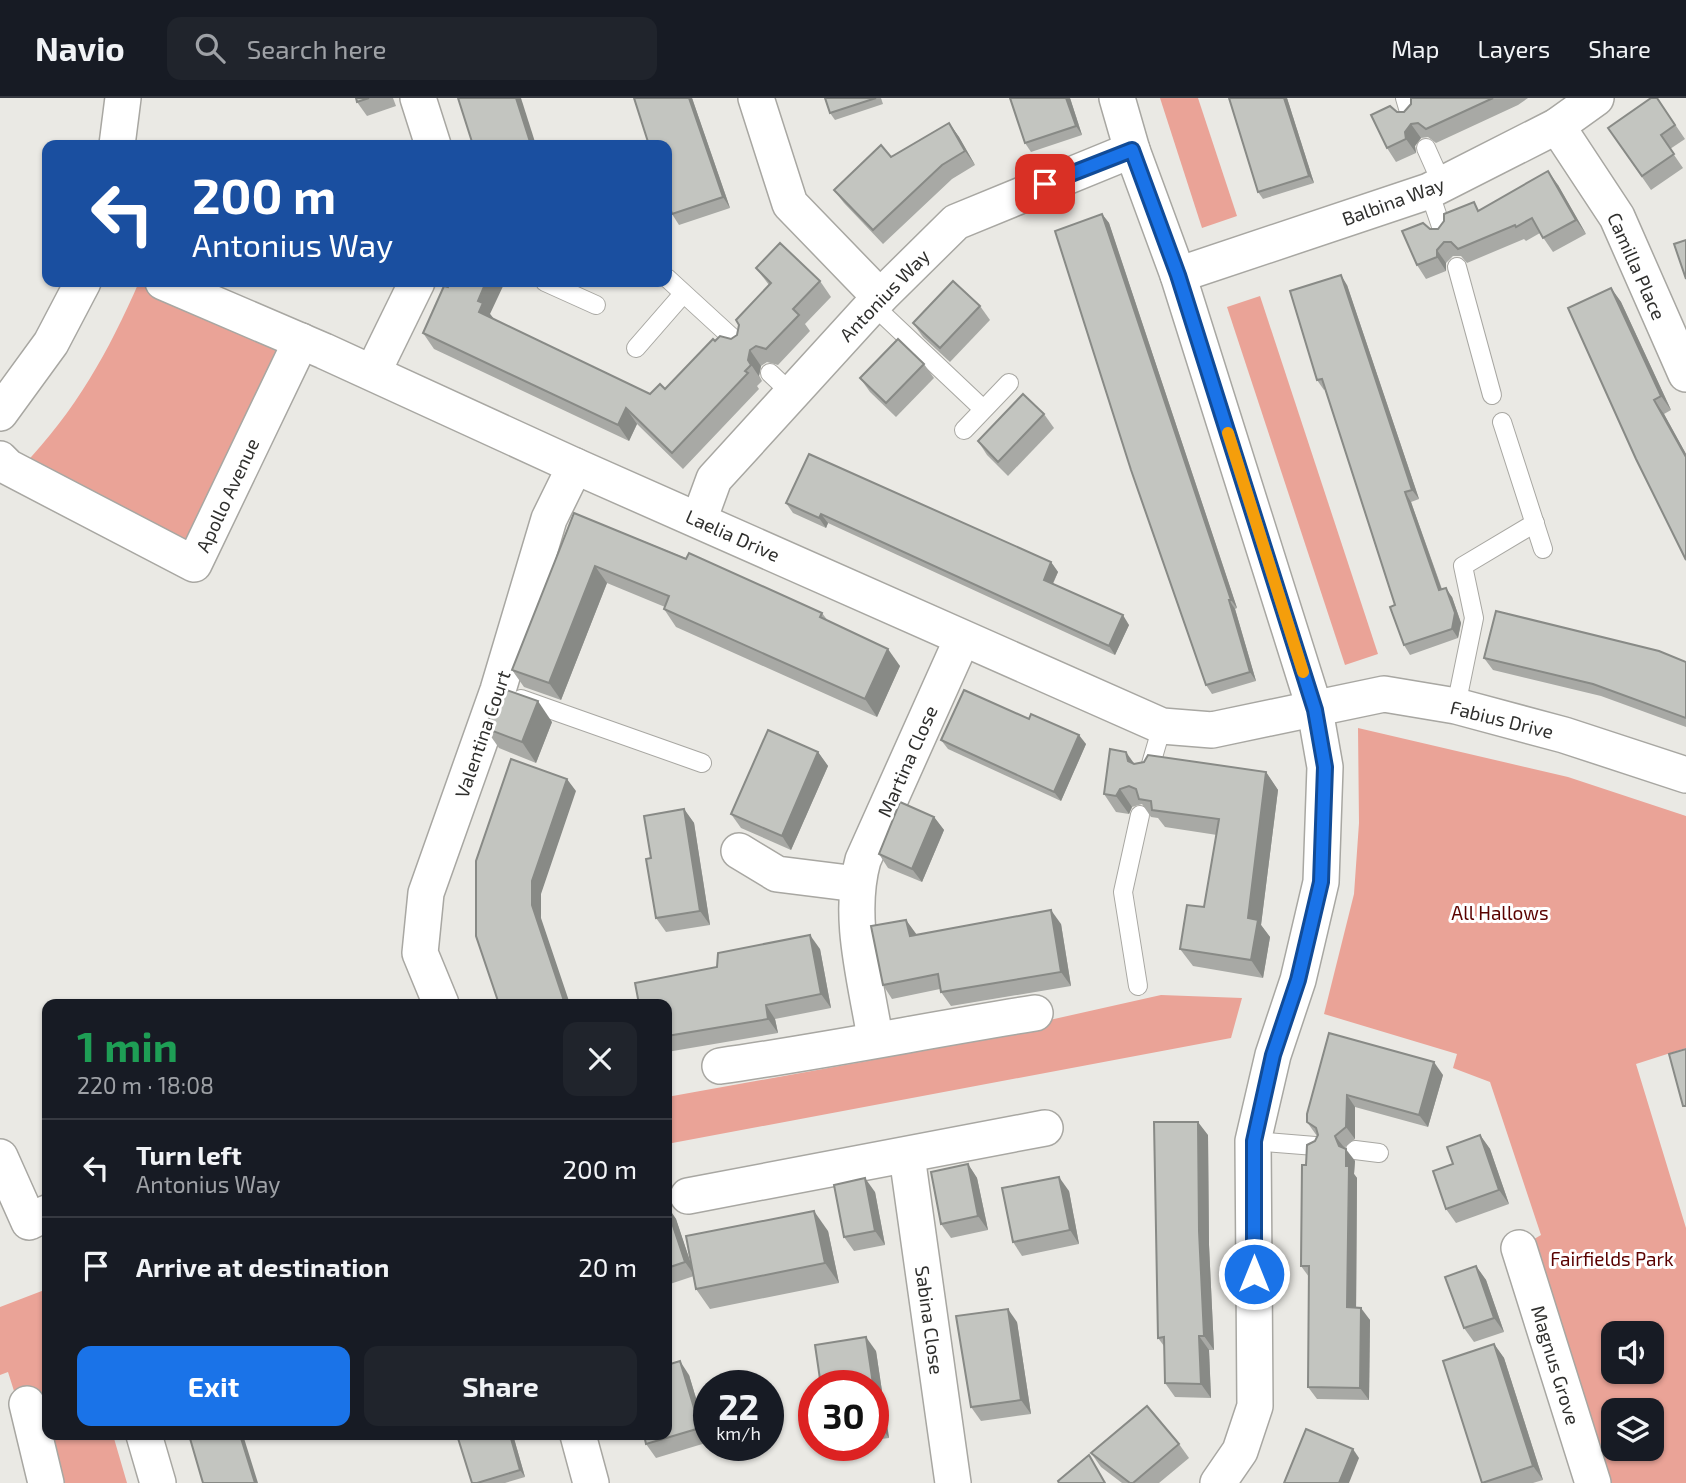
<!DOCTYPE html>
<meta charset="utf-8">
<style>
body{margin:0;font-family:"Exo 2",sans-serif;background:#20242c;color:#f1f3f6;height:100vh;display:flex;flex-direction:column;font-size:26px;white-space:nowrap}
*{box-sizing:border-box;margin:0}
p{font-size:23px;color:#9ea1a6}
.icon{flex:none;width:38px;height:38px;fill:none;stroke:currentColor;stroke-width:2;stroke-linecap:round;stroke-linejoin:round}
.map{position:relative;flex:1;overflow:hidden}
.drawer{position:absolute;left:42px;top:901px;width:630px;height:441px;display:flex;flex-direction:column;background:#171b24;border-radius:14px;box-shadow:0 2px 5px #0004}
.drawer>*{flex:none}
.guide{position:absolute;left:42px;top:42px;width:630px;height:147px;border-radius:14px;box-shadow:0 2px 5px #0004;background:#1a4fa0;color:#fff;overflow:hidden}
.buttons{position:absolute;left:1601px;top:1223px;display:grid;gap:14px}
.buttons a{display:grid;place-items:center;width:63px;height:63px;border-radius:14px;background:#171b24;box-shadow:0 2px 5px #0004;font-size:35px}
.speed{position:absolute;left:693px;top:1272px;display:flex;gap:14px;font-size:35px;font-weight:700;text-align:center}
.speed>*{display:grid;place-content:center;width:91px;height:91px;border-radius:50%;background:#171b24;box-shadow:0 2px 5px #0004;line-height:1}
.speed small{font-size:18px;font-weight:400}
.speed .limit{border:10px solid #d22;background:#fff;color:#111}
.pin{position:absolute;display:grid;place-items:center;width:60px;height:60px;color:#fff;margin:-30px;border-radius:14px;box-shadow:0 4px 10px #0006}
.me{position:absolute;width:77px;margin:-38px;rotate:0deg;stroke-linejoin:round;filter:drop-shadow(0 0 5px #0008)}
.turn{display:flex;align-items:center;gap:24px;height:147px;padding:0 35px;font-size:32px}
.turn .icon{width:91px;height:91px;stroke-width:2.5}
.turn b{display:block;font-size:49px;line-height:60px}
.round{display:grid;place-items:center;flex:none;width:74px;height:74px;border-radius:14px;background:#20242c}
.head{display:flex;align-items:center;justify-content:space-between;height:119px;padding:0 35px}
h1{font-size:42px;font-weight:700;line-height:52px;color:#1e9e55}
.action{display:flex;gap:14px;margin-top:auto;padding:14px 35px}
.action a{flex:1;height:80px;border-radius:14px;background:#1a73e8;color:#fff;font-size:28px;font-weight:700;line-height:80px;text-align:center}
.action a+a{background:#20242c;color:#f1f3f6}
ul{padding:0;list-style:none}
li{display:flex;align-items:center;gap:21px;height:98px;padding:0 35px;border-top:2px solid #363941}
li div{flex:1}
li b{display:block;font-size:26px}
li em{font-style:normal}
header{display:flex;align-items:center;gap:42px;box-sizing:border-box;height:98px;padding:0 35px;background:#171b24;border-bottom:2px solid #363941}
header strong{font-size:33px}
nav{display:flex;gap:38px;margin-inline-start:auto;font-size:24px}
.search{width:490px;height:63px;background:#20242c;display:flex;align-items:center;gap:18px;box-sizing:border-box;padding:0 24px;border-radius:14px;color:#9ea1a6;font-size:26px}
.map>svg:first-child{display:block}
.green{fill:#eaa397;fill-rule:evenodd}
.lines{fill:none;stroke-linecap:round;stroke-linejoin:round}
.service-casing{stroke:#a8a7a2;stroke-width:20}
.minor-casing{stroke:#a8a7a2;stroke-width:38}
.service{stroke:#fff;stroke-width:18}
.minor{stroke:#fff;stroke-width:35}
.wall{fill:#a8a9a5}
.shaded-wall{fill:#888a86}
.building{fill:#c3c5c0;stroke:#888a86;stroke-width:2}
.route-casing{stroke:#114b97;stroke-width:18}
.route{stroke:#1a73e8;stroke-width:12}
.slow{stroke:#f59e0b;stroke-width:12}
.labels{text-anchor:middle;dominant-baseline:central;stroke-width:6;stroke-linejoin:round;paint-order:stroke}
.street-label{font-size:19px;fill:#2f2f2d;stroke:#fff}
.park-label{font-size:19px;fill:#5a0200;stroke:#fff}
</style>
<header>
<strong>Navio</strong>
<div class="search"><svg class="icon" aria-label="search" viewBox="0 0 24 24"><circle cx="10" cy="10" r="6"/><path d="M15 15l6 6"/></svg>Search here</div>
<nav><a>Map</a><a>Layers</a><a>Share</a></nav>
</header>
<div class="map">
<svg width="1686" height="1385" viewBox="0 0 1686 1385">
<rect width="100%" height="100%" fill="#eae9e4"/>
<g class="green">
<path d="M1160,0h38l39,118 -35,12z"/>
<path d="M139,184l153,64 -99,204 -171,-83c54,-57 86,-114 117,-185z"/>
<path d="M1260,198l118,358 -33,11 -118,-358z"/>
<path d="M1358,630l210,49 118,39v232l-50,16 50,164v255h-93l-74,-235 22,-13 -51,-153 -37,-14 4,-14 -133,-40 30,-120 5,-71zM1614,1236h38v38h-38zM1614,1312h38v39h-38z"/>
<path d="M1161,897l81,3 -11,40 -564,106v-47l200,-36z"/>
<path d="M47,1191v146h66l14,48h-84l-35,-111 -8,3v-68z"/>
</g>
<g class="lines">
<defs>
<g id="service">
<path d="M1405,0l5,17"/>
<path d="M1426,50l16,36"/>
<path d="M1429,93l14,41"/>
<path d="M1457,169l35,128"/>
<path d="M667,180l72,66"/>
<path d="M545,184l51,23"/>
<path d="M873,207l109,103"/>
<path d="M636,250l47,-54"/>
<path d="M770,275l21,20"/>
<path d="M1502,324l41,127"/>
<path d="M964,332l45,-47"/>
<path d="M521,601l181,64"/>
<path d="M1456,608l18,-88 -11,-52 72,-43"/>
<path d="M1149,673l13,-45"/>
<path d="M1138,888l-15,-94 17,-77"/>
<path d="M1253,1043l62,5"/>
<path d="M1355,1052l24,3"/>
</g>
<g id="minor">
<path d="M418,0l15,47"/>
<path d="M756,0l34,106 90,93"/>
<path d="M1117,0l15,52 46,125 137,435 10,57 -4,115 -23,98 -25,75 -20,86 2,265 -15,45 -22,32"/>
<path d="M1557,28l60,91 69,157"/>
<path d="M117,47l6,-47"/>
<path d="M1178,177l251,-84 128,-65 39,-28"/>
<path d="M163,184l161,69 251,115 587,260 50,4 172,-36 72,12 108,29 122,40"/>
<path d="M373,274l44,-90"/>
<path d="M0,315l51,-70 32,-61"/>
<path d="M0,361l8,8 186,97 107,-223"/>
<path d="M699,422l15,-41 166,-182 76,-75 176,-72"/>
<path d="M739,753l38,23 80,10"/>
<path d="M441,906l-21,-51 6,-60 72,-203 51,-171 26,-53"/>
<path d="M875,940c-9,-57 -28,-121 -12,-178l99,-221"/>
<path d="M720,968c105,-15 209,-36 315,-53"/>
<path d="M907,1058l46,327"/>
<path d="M0,1059l29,65 18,-9"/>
<path d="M688,1098l357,-68"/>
<path d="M1519,1150l74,235"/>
<path d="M27,1306l19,79"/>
<path d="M144,1337l14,48"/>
<path d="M578,1337l13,48"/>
</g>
</defs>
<use href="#service" class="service-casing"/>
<use href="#minor" class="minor-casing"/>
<use href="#service" class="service"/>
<use href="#minor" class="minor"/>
</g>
<g class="wall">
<path d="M356,0h37l3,8 -29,10 -10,-14z"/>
<path d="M692,0l38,110 -51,17 -7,-11z"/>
<path d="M825,0h56l2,6 -48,16 -5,-7z"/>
<path d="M1070,0l12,37 -51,17 -6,-9z"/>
<path d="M1229,0h58l27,85 -51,16 -5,-7z"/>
<path d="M1411,0h117l-10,7 -82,38 -8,-6 -7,1 -6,8 1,7 -20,9 -9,-14 10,-36h7l7,-8z"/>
<path d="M1657,0l28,41 -15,10 13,19 -32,22 -43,-62z"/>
<path d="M949,25l10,14 16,28 -23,14 -69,65 -39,-41 -10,-13z"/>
<path d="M1558,87l28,49 -33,18 -13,-19 -14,8 -2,-2 -57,24 -6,-7h-8l-7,7v8l-20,8 -9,-14 13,-36h8l41,-19z"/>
<path d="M1102,116l7,9 128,385 -2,1 21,72 -44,13 -6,-9z"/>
<path d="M756,170l64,13 11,16 -26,27 5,7 -32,34 -11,-3 -6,4 -2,10 3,5 -5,5 2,3 -76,80 -46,-45 -8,17 -195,-92 -11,-16 67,-19 4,5 156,75 15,-5 50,-48 16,-2 6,-4 32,-50z"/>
<path d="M1347,187l72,214 -8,3 31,87 10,8 9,26 -3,15 -48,17 -6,-10 -9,-40 -70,-216 -1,1 -7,-10z"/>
<path d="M1611,190l10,14 50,108 -7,4 22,40v106z"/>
<path d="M980,208l10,14 -40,42 -27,-25 -10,-14z"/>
<path d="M924,266l10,14 -38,39 -26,-25 -10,-14z"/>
<path d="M1044,316l10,14 -46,48 -21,-21 -9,-14z"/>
<path d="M786,405l265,59 7,10 -5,12 76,41 -14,30 -287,-132 -2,5 -33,-15z"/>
<path d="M574,415l248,100 6,8 72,45 -23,51 -201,-90 -12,-18 1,-2 -58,-24 -46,117 -37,-13 -12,-17z"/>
<path d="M1484,560l202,4v65l-85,-31 -108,-26z"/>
<path d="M1029,621l57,25 -25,57 -113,-52 -7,-9z"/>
<path d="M552,624l-16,41 -37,-15 -14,-20z"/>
<path d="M818,654l10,14 -37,84 -50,-22 -10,-14z"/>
<path d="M1134,666l132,8 12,18 -17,135 9,12 -7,41 -70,-12 -13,-17 24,-42 13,-72 -52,-8 -7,-9 -7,-1 -9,-13 -10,3 -3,7 -13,-2 -12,-18z"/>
<path d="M684,711l10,14 16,102 -44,7 -10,-14 -5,-60z"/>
<path d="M934,719l10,13 -22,52 -34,-14 -9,-14z"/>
<path d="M906,822l11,15 144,-11 10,62 -120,20 -10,-14 -1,-3 -48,10 -9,-14z"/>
<path d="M820,851l11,59 -56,11 3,14 -111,19v-48z"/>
<path d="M1329,935l114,42 -15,52 -73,-20v32l-11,9 2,1 9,12 -1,13 3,4 -1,129 14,13 -1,80 -52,-1 -9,-12 1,-110 -8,-11 5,-101 11,-29 -10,-14z"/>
<path d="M1208,1037l1,110 5,105h-5l2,48 -36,-1 -10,-14 -1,-37 -6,-8z"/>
<path d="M1480,1037l10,14 19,55 -53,19 -10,-14 7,-45z"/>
<path d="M968,1066l9,14 11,52 -37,8 -10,-14z"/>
<path d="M1069,1093l10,53 -57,12 -9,-14z"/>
<path d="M875,1094l10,53 -31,6 -10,-14z"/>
<path d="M667,1108l9,13 16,48 136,-36 11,52 -129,26 -14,-20 -2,-13 -27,9z"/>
<path d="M1476,1168l10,14 18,52 -30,10 -10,-14z"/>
<path d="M1017,1224l14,92 -50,7 -10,-14z"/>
<path d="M1494,1246l10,14 39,122 -10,3h-51z"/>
<path d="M876,1253l13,87 -16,2v-54z"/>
<path d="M689,1277l20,67 -53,16 -10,-14z"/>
<path d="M457,1337h56l12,42 -20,6h-33z"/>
<path d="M1179,1346l10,14 -30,25h-37l-21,-16 -10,-14z"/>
</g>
<g class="shaded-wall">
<path d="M516,0h5l15,47h-5z"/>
<path d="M689,0h3l38,110 -7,-11z"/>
<path d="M1066,0h4l12,37 -6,-9z"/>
<path d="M1284,0h3l27,85 -5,-7z"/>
<path d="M949,25l10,14 16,28 -10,-14z"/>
<path d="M1411,26l10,14 -6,8 1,7 -10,-14 -1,-7z"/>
<path d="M1548,73l10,14 28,49 -10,-14z"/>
<path d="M1102,116l7,9 128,385 -6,-8z"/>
<path d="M1437,152l9,13v8l-9,-14z"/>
<path d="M1341,177l6,10 72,214 -7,-9z"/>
<path d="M486,184h19l-15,32 4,5 -15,-7 -1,-11z"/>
<path d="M1611,190l10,14 50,108 -10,-14z"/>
<path d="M750,252l11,16 -2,10 3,5 -14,-21z"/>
<path d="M1654,302l10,14 22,40v3z"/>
<path d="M626,310l11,16 -8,17 -11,-16z"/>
<path d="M1405,394l6,10 34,97 -6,-9z"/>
<path d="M821,416l7,9 -2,5 -7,-10z"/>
<path d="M1051,464l7,10 -8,17 -6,-9z"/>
<path d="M595,468l12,17 -46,117 -12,-17z"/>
<path d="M1446,490l6,9 9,26 -3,15 -6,-9z"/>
<path d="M1229,502l6,9 21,72 -6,-9z"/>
<path d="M1123,517l6,10 -14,30 -6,-9z"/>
<path d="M888,551l12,17 -23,51 -12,-18z"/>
<path d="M538,603l14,21 -16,41 -14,-21z"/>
<path d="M1079,637l7,9 -25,57 -7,-9z"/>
<path d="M818,654l10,14 -37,84 -9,-14z"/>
<path d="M1126,654l12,17 -10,-8z"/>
<path d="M1266,674l12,18 -17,135 9,12 -7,41 -12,-18 -3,-42z"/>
<path d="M567,681l9,12 -35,103v24l29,86h-5l-33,-99v-24z"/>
<path d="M1120,691l12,18 -3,7 -13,-18z"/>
<path d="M684,711l10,14 16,102 -10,-14z"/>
<path d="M934,719l10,13 -22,52 -10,-13z"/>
<path d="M1051,812l10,14 10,62 -10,-14z"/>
<path d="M906,822l10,14 4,16 -10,-14z"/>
<path d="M810,837l10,14 11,59 -10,-14z"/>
<path d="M766,907l9,14 3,14 -10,-14z"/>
<path d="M1434,964l9,13 -15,52 -9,-12z"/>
<path d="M1347,997l8,12v32l-9,-12z"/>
<path d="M1198,1024l10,13 1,110 5,105 -10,-14 -5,-105z"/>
<path d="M1480,1037l10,14 19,55 -10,-14z"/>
<path d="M1335,1038l20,25 -1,13 3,4 -1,142 -9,-13 -1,-141z"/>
<path d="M968,1066l9,14 11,52 -10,-14z"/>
<path d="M1059,1079l10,14 10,53 -9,-14z"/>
<path d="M865,1080l10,14 10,53 -10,-14z"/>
<path d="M667,1108l9,13 19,57 -10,-14z"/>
<path d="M814,1113l14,20 11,52 -14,-20z"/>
<path d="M1476,1168l10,14 18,52 -10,-14z"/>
<path d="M1361,1210l9,12 -1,80 -9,-12z"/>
<path d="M1008,1211l9,13 14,92 -10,-14z"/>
<path d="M1199,1238l10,14 2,48 -10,-14z"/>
<path d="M866,1239l10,14 13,87 -10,-14z"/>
<path d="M1494,1246l10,14 39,122 -10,-14z"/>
<path d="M680,1263l9,14 20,66 -9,-13z"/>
<path d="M240,1337h3l15,48h-3z"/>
<path d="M510,1337h3l12,42 -5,-7z"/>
<path d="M1353,1351l6,9 -10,25h-10z"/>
</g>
<g class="building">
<path d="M356,0h13l-12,4z"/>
<path d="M458,0h58l15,47h-58z"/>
<path d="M634,0h55l34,99 -51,17 -5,-16v-53h-18z"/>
<path d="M825,0h51l-46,15z"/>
<path d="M1010,0h56l10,28 -51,17z"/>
<path d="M1229,0h55l25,78 -51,16z"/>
<path d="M1411,0h82l-67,31 -8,-6 -7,1 -6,8 1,7 -19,9 -16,-33 19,-9 7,6h7l7,-8z"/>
<path d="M1651,0h6l18,27 -14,10 13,19 -32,22 -34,-48z"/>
<path d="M949,25l16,28 -23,14 -69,65 -39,-40 47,-45 10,12z"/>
<path d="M1548,73l28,49 -33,18 -11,-20 -16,9 -1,-2 -57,24 -7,-7h-7l-7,8v7l-20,8 -15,-34 21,-8 7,6h8l6,-8v-7l30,-12 4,9z"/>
<path d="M1102,116l129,386h-2l21,72 -44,13 -75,-215 -76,-239z"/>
<path d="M1686,142v39l-12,-35z"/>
<path d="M780,145l40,38 -27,28 6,6 -33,34 -10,-3 -6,4 -2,10 3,5 -6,6 3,2 -76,80 -46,-45 -8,17 -195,-92 21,-47 4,1 2,-5h36l-8,19 5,2 -4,9 171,82 10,-10 5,5 48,-50 2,2 5,-5 11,3 6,-4 2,-10 -3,-5 35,-37 -15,-15z"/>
<path d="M1341,177l71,215 -7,2 34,98 7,-2 9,25 -3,16 -48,16 -14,-38 5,-2 -73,-226 -5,1 -27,-89z"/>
<path d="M953,183l27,25 -40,42 -27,-25z"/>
<path d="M1611,190l50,108 -7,4 32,57v103l-50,-101 -68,-151z"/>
<path d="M898,241l26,25 -38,39 -26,-25z"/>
<path d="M1023,296l21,20 -46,48 -20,-21z"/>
<path d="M809,356l242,108 -7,18 79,35 -14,31 -288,-132 -2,4 -33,-15z"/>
<path d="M574,415l112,46 3,-6 133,60 -2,4 68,32 -23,50 -201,-90 5,-13 -74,-30 -46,117 -37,-13z"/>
<path d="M1496,513l163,40 27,11v56l-93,-34 -109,-26z"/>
<path d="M501,590l37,13 -16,41 -37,-14z"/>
<path d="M964,592l65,29 2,-5 48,21 -25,57 -113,-52z"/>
<path d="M768,632l50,22 -36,84 -51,-22z"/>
<path d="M1110,651l16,3 2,9 6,3 10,-2 4,-7 118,17 -18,146 10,2 -7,40 -71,-11 7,-44 17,2 15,-88 -67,-9 -1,-9 -12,-2 -3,-10 -7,-3 -9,3 -4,7 -12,-2z"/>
<path d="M511,661l56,20 -35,102v24l33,99h-66l-23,-68v-75z"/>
<path d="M900,704l34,15 -22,52 -33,-15z"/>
<path d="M684,711l16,102 -44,7 -10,-59 5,-1 -7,-42z"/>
<path d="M1051,812l10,62 -120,20 -3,-18 -55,11 -12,-59 35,-6 4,16z"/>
<path d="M810,837l11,59 -55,11 2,14 -101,17v-32h-28l-4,-21 82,-16 1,-14z"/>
<path d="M1329,935l105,29 -15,53 -72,-20 -1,32 -11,9 4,10 7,3v17h3l-2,141 14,1 -1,80 -52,-1 1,-121h-8l1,-101h4l1,-20 8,-4 3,-6 -2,-7 -9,-6v-8z"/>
<path d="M1686,951v57h-3l-14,-52z"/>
<path d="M1154,1024h44l1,109 5,105h-5l2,48 -36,-1 -1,-46 -6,1z"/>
<path d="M1480,1037l19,55 -53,19 -13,-38 20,-7 -6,-17z"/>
<path d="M968,1066l10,52 -37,8 -10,-52z"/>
<path d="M1059,1079l11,53 -57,12 -11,-54z"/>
<path d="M865,1080l10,53 -31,6 -10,-52z"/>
<path d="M667,1110l18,54 -18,6z"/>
<path d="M814,1113l11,52 -129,26 -10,-53z"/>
<path d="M1476,1168l18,52 -30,10 -19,-51z"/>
<path d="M1008,1211l13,91 -50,7 -15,-91z"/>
<path d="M866,1239l13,87 -6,1v-39h-52l-6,-41z"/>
<path d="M1494,1246l39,122 -51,17 -39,-122z"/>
<path d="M680,1263l20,67 -54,16 -2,-9h23v-70z"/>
<path d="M1147,1308l32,38 -46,39h-3l-39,-30z"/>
<path d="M1306,1331l47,20 -14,34h-55z"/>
<path d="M189,1337h51l15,48h-52z"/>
<path d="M457,1337h53l10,35 -43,13h-5z"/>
<path d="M1089,1357l16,28h-46l-1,-2z"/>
</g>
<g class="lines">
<defs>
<path id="route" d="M1045,86l87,-34 46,125 137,435 10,57 -4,115 -23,98 -25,75 -19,86v133"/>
</defs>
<use href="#route" class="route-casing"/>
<use href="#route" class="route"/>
<path class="slow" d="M1228,335l75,239"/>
</g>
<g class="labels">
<g class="street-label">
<text transform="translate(1393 103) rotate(-20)">Balbina Way</text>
<text transform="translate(1637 168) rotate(66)">Camilla Place</text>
<text transform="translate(884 197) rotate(-46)">Antonius Way</text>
<text transform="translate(227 397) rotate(-65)">Apollo Avenue</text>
<text transform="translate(733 437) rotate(24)">Laelia Drive</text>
<text transform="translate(1502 621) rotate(14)">Fabius Drive</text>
<text transform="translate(482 636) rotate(-71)">Valentina Court</text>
<text transform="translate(907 663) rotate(-66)">Martina Close</text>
<text transform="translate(930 1222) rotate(82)">Sabina Close</text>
<text transform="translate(1556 1267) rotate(73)">Magnus Grove</text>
</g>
<g class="park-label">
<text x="1500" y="814">All Hallows</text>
<text x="1612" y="1160">Fairfields Park</text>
</g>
</g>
</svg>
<div class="buttons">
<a><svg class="icon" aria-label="sound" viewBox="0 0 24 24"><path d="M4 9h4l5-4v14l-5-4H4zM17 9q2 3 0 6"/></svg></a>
<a><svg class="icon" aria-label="layers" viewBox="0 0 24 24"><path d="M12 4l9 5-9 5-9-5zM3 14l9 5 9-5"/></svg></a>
</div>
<div class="speed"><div>22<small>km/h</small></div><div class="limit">30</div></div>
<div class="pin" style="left:1045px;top:86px;background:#d93025"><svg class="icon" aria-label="arrive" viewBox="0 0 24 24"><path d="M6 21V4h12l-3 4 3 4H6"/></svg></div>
<svg class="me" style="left:1254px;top:1176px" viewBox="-20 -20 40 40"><circle r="17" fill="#1a73e8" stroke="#fff" stroke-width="3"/><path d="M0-11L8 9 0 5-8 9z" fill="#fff"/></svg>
<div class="guide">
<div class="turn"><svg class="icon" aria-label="left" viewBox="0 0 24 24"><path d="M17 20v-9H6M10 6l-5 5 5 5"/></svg><div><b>200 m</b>Antonius Way</div></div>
</div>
<section class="drawer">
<div class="head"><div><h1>1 min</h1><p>220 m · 18:08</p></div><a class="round"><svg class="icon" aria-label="close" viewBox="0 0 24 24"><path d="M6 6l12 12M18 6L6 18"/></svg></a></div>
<ul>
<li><svg class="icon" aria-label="left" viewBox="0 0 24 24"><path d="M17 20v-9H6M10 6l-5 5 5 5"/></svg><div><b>Turn left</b><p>Antonius Way</p></div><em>200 m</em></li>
<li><svg class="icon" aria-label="arrive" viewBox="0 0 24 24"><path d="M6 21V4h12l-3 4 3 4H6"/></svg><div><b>Arrive at destination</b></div><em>20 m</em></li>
</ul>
<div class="action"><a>Exit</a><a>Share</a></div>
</section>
</div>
